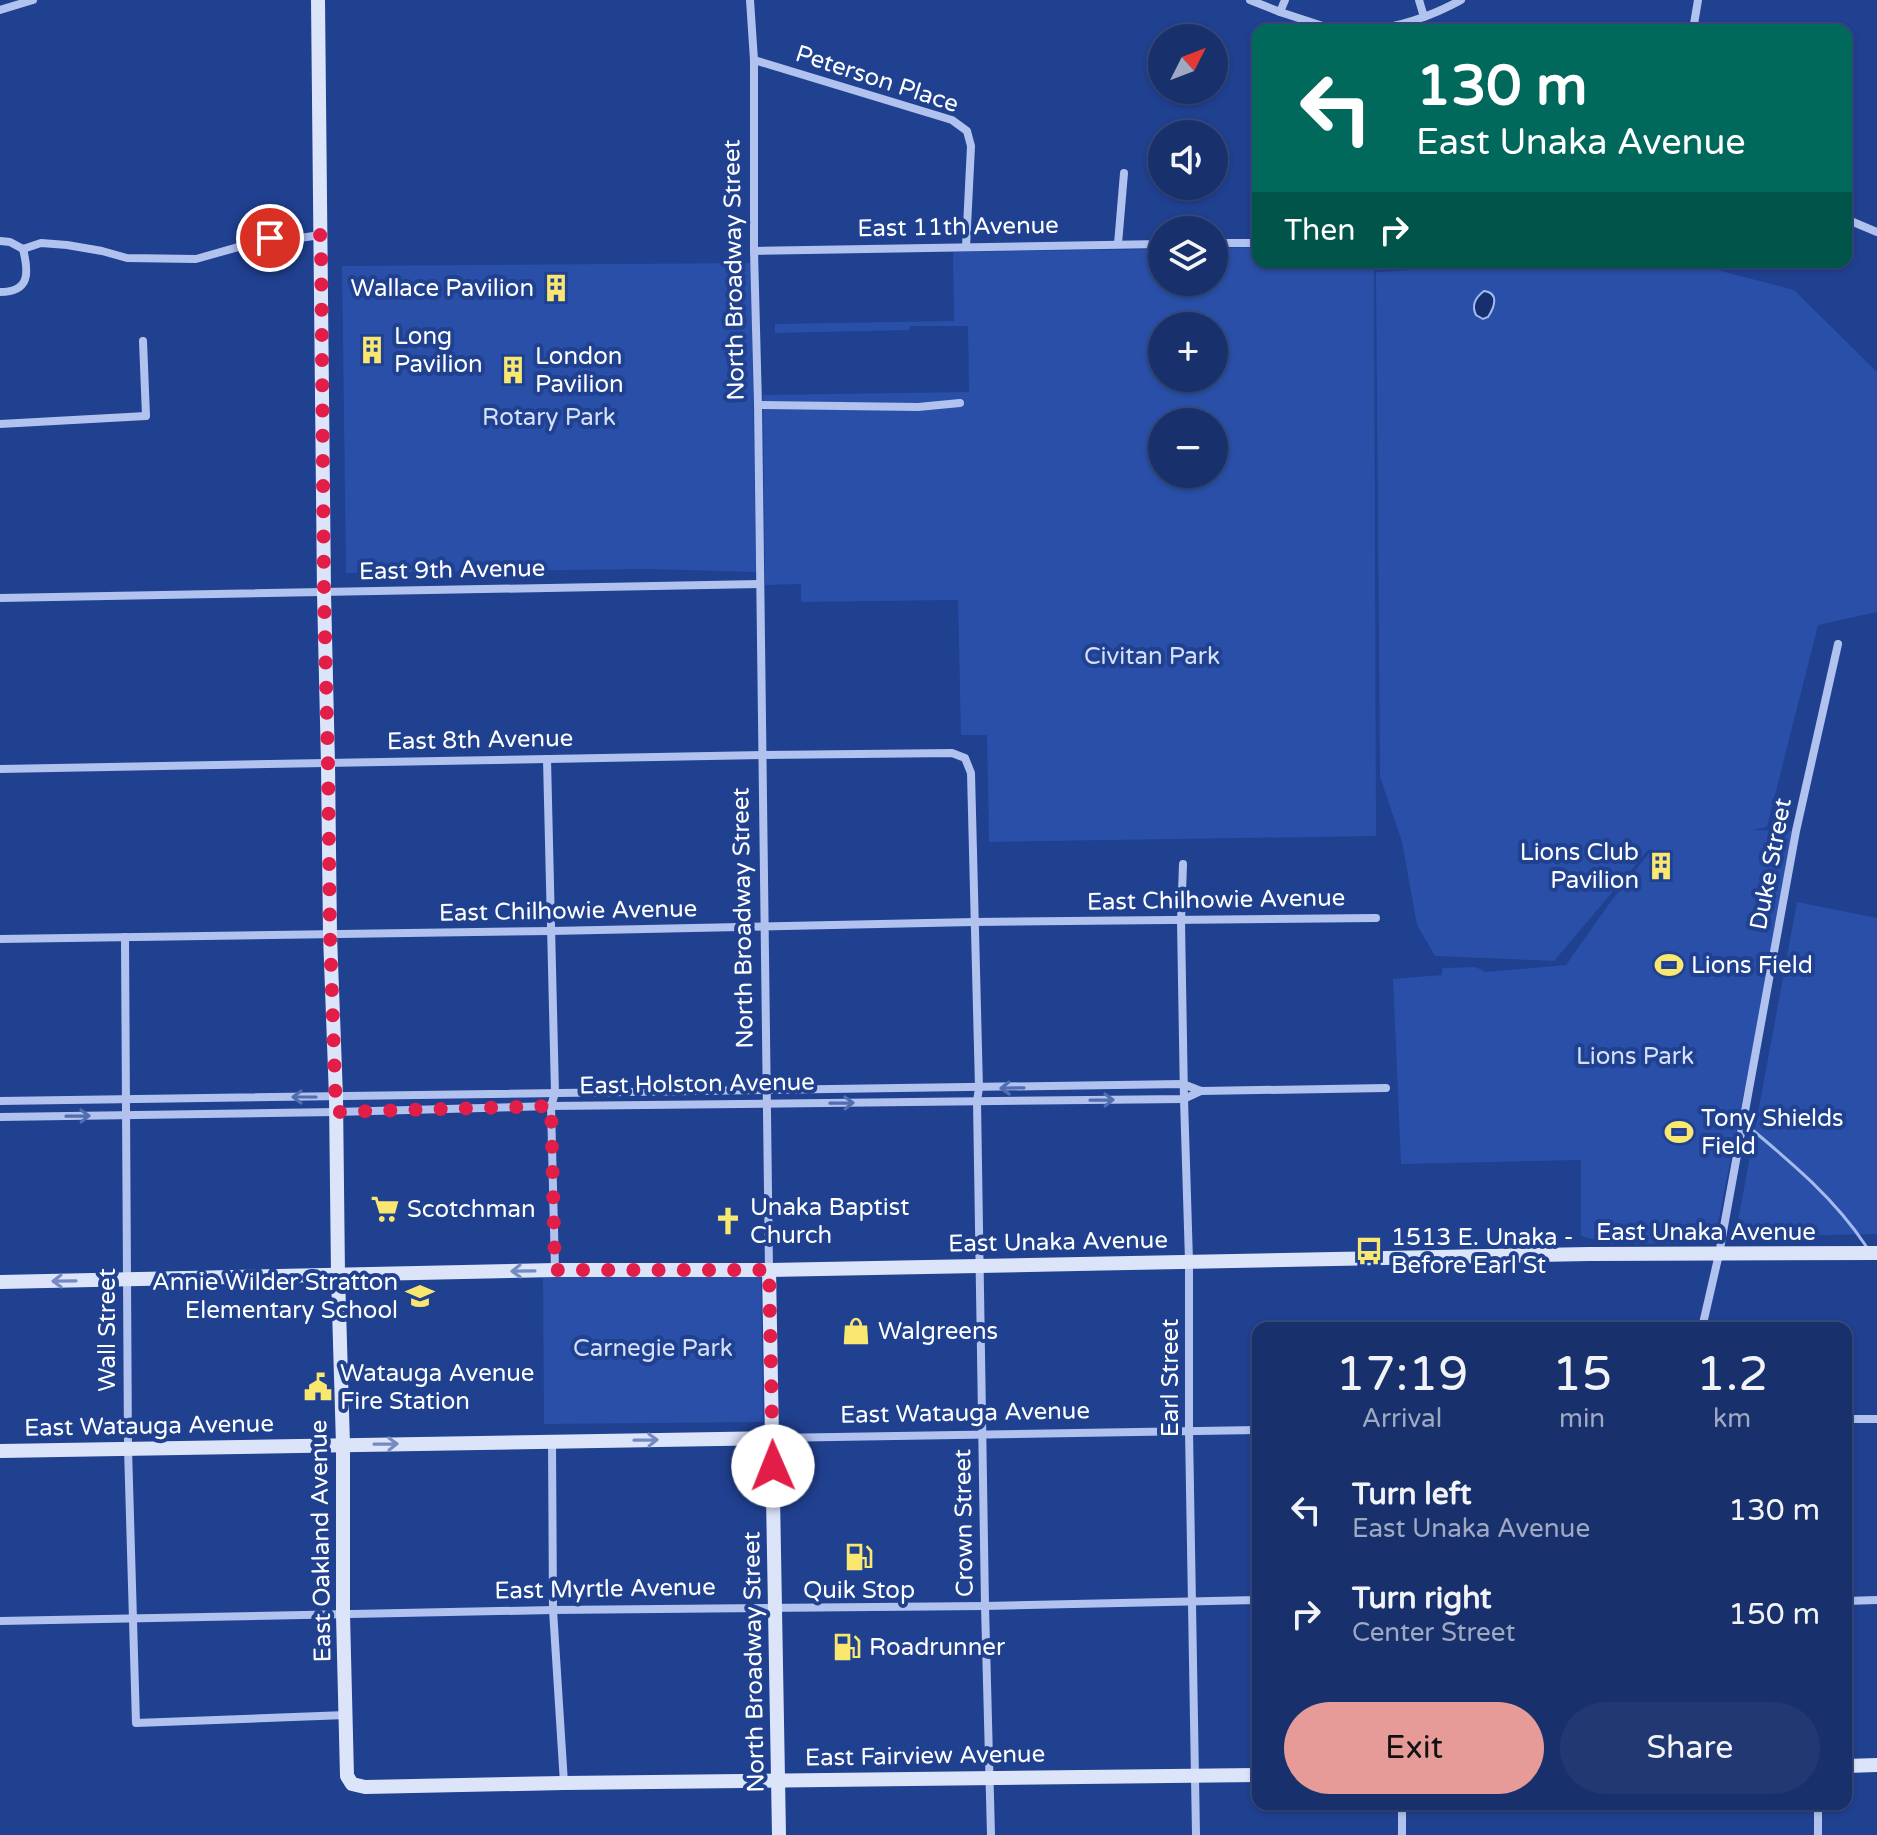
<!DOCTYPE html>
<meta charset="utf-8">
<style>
body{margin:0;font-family:"Varela Round",sans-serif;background:#213872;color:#f1f3f6;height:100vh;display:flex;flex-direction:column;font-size:30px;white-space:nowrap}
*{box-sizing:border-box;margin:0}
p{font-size:26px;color:#9fa9c2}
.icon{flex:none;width:44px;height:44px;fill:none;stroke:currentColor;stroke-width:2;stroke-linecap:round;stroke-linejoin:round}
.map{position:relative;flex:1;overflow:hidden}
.details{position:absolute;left:1252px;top:1322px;width:600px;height:488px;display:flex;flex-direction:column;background:#18306c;border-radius:16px;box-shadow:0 2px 6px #0004,0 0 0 2px #364b7f}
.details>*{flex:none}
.top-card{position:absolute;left:1252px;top:24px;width:600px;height:244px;border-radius:16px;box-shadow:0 2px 6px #0004,0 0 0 2px #364b7f;background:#00695c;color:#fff;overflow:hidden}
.needle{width:52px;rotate:48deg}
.controls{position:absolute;left:1148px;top:24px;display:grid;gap:16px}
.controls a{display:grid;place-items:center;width:80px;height:80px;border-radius:50%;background:#18306c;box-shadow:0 2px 6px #0004,0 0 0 2px #364b7f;font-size:40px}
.pin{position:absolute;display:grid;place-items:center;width:68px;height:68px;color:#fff;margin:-34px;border:4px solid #fff;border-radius:50%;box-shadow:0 2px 8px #0007}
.me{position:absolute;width:88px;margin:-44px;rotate:359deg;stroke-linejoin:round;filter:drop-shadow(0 0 6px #0008)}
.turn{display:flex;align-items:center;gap:28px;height:168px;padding:0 32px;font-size:36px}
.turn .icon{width:104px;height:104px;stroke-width:2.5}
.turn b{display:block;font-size:56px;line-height:68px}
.then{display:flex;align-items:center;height:76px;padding:0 32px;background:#0003;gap:16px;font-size:30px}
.eta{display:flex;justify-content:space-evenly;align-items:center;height:136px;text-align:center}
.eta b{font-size:48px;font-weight:600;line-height:56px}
.primary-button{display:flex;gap:16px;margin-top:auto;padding:16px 32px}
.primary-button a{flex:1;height:92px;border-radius:48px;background:#e69b98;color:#111;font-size:32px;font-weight:600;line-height:92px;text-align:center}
.primary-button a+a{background:#213872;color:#f1f3f6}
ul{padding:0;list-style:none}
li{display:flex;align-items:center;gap:24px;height:104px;padding:0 32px}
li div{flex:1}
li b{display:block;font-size:30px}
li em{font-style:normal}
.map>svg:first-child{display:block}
.green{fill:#294fa8;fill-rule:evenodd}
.water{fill:#162f6f;stroke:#a4bbee;stroke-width:2}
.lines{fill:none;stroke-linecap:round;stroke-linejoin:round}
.stream{stroke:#a4bbee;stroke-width:3}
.street{stroke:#b0c2ed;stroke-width:8}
.secondary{stroke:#dce4fa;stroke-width:14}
.oneway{stroke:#526eb1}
.oneway2{stroke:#758ac0}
.route{stroke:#e11d48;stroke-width:14;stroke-dasharray:0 25.2}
.labels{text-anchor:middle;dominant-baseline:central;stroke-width:8;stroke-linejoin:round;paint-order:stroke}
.street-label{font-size:24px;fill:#fff;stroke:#204090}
.poi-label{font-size:24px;fill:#fff;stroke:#204090;text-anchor:start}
.park-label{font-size:24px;fill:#d5e0f9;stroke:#204090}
</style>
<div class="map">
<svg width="1877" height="1835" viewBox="0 0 1877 1835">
<rect width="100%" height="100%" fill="#204090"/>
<g class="green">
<path d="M1258,247v15h116l2,574 -387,6 -2,-107h-26l-3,-135 -157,2v-18l-36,1 -2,-190 206,-3 -1,-66h-58l-1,4 -134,3v-9l179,-3 -1,-69 209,-3v33h52v-34zM1162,326h52v52h-52zM1162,422h52v52h-52z"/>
<path d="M1450,262h246l29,10 69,18 83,82v240l-59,13 -51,202 -15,3 44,1 -82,412 -103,1 -30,-8v-76l-180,4 -8,-185 49,-4v-7l34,-1 9,5 81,-7 43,-61 43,-55 -4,1 -94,111 -119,-5 -18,-31 -15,-83 -22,-65 -4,-505 71,-4z"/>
<path d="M751,263l5,309 -108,-3 -302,4 -4,-307z"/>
<path d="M1797,902l80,16v316l-142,3z"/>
<path d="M761,1272l2,150 -219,2 -1,-150z"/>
</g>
<path class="water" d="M1484,291c16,2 10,17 4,26l-5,2 -7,-4c-5,-10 0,-18 8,-24z"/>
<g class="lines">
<path class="stream" d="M1749,1127c43,36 86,72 117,119"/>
<g class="street">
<path d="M750,0l4,60v191l4,154 11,865"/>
<path d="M1250,0l30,12 55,18"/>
<path d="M1419,0l5,17"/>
<path d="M0,10l33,-10"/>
<path d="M1280,12l5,-12"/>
<path d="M1370,30c33,-4 62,-14 91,-30"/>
<path d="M1693,30l5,-30"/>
<path d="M754,60l198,60 15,11 4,15 -5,101"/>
<path d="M1846,219l31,13"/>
<path d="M0,241l10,1 13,7 18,-6 26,2 35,6 25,7 69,1 74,-21 22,1 29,-4"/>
<path d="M1214,243h44"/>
<path d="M1118,244l6,-71"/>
<path d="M754,251l408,-7"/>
<path d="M0,292c30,0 29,-19 23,-43"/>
<path d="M758,405l160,2 42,-4"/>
<path d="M0,424l146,-8 -3,-75"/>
<path d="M0,598l760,-14"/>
<path d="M547,759l8,334 -4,13 4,164"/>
<path d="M0,769l763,-14 189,-2 13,5 6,15 8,315 -2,13 8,505 6,229"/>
<path d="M1183,864l-2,57 3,178 5,162v170l7,404"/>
<path d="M125,937l3,511 8,275 210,-8"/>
<path d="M0,939l551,-8 423,-9 402,-4"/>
<path d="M0,1101l1183,-17 18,7 185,-3"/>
<path d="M0,1117l336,-5 215,-6 633,-7 17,-8"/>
<path d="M1702,1328l17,-74 77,-423 42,-187"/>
<path d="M1846,1419h31"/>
<path d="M773,1438l485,-8"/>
<path d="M552,1441l1,169 11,173"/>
<path d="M1846,1601l31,-1"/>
<path d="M0,1621l553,-11 432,-4 273,-6"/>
<path d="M1402,1804v31"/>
<path d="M1818,1804v31"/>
</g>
<g class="secondary">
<path d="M318,0l6,593 4,171 2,171 6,162 2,178 5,170v170l4,161 5,8 13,3 199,-4 694,-8"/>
<path d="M769,1270l10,565"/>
<path d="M0,1282l555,-12h214l820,-16 288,-1"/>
<path d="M0,1451l773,-13"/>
<path d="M1846,1766l31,-1"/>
</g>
</g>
<defs><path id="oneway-shaft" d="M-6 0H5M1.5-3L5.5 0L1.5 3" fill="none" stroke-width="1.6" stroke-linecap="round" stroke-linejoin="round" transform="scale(2)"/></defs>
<g class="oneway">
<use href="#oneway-shaft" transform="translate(1012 1088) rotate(179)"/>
<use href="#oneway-shaft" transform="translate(304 1097) rotate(180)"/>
<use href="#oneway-shaft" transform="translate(1102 1100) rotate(-1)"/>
<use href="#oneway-shaft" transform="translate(842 1103) rotate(-1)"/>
<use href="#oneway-shaft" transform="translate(78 1116) rotate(-1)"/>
</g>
<g class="oneway2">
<use href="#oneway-shaft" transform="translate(523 1271) rotate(179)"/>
<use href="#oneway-shaft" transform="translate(64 1281) rotate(179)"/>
<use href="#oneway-shaft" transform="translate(646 1440) rotate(-1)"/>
<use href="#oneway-shaft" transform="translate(386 1444) rotate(-1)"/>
</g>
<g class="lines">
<path class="route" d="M270,238l22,1 29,-4 3,358 4,171 2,171 6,177 215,-6 4,164h214l4,196"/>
</g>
<defs>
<symbol id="building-bare" viewBox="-9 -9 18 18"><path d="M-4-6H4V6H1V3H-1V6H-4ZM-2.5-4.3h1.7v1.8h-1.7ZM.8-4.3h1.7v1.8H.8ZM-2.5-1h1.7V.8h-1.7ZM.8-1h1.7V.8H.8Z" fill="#fae770" stroke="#204090" stroke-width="2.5" paint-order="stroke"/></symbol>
<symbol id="stadium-bare" viewBox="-9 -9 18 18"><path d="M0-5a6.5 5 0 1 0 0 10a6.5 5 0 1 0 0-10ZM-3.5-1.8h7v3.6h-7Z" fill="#fae770" stroke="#204090" stroke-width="2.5" paint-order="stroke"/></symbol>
<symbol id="supermarket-bare" viewBox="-9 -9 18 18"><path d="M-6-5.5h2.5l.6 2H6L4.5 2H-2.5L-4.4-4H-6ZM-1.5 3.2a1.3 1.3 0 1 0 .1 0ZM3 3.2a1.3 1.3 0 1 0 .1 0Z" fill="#fae770" stroke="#204090" stroke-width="2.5" paint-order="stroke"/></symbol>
<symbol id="church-bare" viewBox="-9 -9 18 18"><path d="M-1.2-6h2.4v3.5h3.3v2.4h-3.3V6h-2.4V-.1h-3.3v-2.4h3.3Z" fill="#fae770" stroke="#204090" stroke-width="2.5" paint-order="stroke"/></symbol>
<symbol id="bus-bare" viewBox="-9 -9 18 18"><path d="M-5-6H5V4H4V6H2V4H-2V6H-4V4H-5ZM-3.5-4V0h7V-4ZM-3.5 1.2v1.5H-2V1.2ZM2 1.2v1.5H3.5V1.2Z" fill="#fae770" stroke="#204090" stroke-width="2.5" paint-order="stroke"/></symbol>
<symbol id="school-bare" viewBox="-9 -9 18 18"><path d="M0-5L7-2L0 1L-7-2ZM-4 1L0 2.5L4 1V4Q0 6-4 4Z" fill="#fae770" stroke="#204090" stroke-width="2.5" paint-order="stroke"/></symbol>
<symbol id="shop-bare" viewBox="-9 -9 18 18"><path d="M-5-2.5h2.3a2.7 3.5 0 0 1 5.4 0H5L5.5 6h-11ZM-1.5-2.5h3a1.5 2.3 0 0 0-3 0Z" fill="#fae770" stroke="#204090" stroke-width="2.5" paint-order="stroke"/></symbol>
<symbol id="civic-bare" viewBox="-9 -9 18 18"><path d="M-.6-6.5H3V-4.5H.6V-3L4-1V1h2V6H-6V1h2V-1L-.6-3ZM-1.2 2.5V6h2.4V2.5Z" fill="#fae770" stroke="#204090" stroke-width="2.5" paint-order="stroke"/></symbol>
<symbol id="fuel-bare" viewBox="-9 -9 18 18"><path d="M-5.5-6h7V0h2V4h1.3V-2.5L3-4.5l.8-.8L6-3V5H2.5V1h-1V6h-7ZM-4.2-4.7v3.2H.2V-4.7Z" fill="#fae770" stroke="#204090" stroke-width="2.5" paint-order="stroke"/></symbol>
</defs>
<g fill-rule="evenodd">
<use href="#building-bare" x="536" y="268" width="40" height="40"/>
<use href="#building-bare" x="352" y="330" width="40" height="40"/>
<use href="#building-bare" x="493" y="350" width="40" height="40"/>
<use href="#building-bare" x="1641" y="846" width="40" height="40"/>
<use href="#stadium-bare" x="1649" y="945" width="40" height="40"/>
<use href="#stadium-bare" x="1659" y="1112" width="40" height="40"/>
<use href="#supermarket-bare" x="365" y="1189" width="40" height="40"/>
<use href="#church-bare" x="708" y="1201" width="40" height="40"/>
<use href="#bus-bare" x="1349" y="1231" width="40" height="40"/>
<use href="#school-bare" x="400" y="1276" width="40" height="40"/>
<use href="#shop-bare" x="836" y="1311" width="40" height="40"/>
<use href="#civic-bare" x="298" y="1367" width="40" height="40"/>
<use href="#fuel-bare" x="839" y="1537" width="40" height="40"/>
<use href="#fuel-bare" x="827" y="1627" width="40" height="40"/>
</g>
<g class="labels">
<g class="street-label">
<text transform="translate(877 79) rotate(18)">Peterson Place</text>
<text transform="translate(958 227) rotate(-1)">East 11th Avenue</text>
<text transform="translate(734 270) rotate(-91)">North Broadway Street</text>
<text transform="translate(452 570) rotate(-1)">East 9th Avenue</text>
<text transform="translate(480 740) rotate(-1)">East 8th Avenue</text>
<text transform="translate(1771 864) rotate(-79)">Duke Street</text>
<text transform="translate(1216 900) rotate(-1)">East Chilhowie Avenue</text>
<text transform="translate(568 911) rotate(-1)">East Chilhowie Avenue</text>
<text transform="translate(743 918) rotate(-91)">North Broadway Street</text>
<text transform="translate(697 1084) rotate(-1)">East Holston Avenue</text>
<text x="1706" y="1232">East Unaka Avenue</text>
<text transform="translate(1058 1242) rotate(-1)">East Unaka Avenue</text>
<text transform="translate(107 1330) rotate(-90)">Wall Street</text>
<text transform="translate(1170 1378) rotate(-90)">Earl Street</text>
<text transform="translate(965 1413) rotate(-1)">East Watauga Avenue</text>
<text transform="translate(149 1426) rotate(-1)">East Watauga Avenue</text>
<text transform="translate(964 1523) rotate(-91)">Crown Street</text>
<text transform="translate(321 1541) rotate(-91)">East Oakland Avenue</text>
<text transform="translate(605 1589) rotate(-1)">East Myrtle Avenue</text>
<text transform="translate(754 1662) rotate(-91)">North Broadway Street</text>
<text transform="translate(925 1756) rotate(-1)">East Fairview Avenue</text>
</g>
<g class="poi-label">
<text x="534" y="288" text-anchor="end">Wallace Pavilion</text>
<text x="394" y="336">Long<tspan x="394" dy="28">Pavilion</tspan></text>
<text x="535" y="356">London<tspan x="535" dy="28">Pavilion</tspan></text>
<text x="1639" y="852" text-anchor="end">Lions Club<tspan x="1639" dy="28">Pavilion</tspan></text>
<text x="1691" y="965">Lions Field</text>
<text x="1701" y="1118">Tony Shields<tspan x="1701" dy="28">Field</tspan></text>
<text x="750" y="1207">Unaka Baptist<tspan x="750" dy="28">Church</tspan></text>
<text x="407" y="1209">Scotchman</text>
<text x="1391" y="1237">1513 E. Unaka -<tspan x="1391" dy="28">Before Earl St</tspan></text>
<text x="398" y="1282" text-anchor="end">Annie Wilder Stratton<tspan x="398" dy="28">Elementary School</tspan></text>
<text x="878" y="1331">Walgreens</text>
<text x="340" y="1373">Watauga Avenue<tspan x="340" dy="28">Fire Station</tspan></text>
<text x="859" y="1590" text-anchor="middle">Quik Stop</text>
<text x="869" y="1647">Roadrunner</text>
</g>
<g class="park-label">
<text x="549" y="417">Rotary Park</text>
<text x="1152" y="656">Civitan Park</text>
<text x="1635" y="1056">Lions Park</text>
<text x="653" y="1348">Carnegie Park</text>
</g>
</g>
</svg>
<div class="controls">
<a><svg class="needle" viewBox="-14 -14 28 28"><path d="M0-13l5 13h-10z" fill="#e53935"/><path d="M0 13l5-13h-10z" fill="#9fa9c2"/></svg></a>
<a><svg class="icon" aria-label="sound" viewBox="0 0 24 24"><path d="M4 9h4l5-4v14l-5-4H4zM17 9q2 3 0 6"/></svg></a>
<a><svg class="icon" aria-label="layers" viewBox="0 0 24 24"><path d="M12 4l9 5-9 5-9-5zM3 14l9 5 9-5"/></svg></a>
<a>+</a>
<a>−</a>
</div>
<div class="pin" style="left:270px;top:238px;background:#d93025"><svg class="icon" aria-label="arrive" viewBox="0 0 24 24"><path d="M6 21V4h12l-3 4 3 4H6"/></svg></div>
<svg class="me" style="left:773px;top:1466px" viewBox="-20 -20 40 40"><circle r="19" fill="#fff"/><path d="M0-13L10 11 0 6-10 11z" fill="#e11d48"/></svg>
<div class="top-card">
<div class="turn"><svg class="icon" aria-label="left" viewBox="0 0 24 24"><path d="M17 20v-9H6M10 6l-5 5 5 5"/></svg><div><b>130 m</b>East Unaka Avenue</div></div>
<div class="then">Then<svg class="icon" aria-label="right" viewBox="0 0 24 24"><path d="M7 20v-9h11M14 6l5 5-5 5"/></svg></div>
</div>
<section class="details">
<div class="eta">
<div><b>17:19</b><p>Arrival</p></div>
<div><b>15</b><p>min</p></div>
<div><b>1.2</b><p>km</p></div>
</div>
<ul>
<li><svg class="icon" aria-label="left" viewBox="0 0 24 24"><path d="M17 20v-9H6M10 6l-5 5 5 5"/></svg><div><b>Turn left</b><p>East Unaka Avenue</p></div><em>130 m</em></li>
<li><svg class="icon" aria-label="right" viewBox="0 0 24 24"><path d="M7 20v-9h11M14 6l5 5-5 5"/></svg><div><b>Turn right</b><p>Center Street</p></div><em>150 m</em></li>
</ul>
<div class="primary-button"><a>Exit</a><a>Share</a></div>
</section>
</div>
